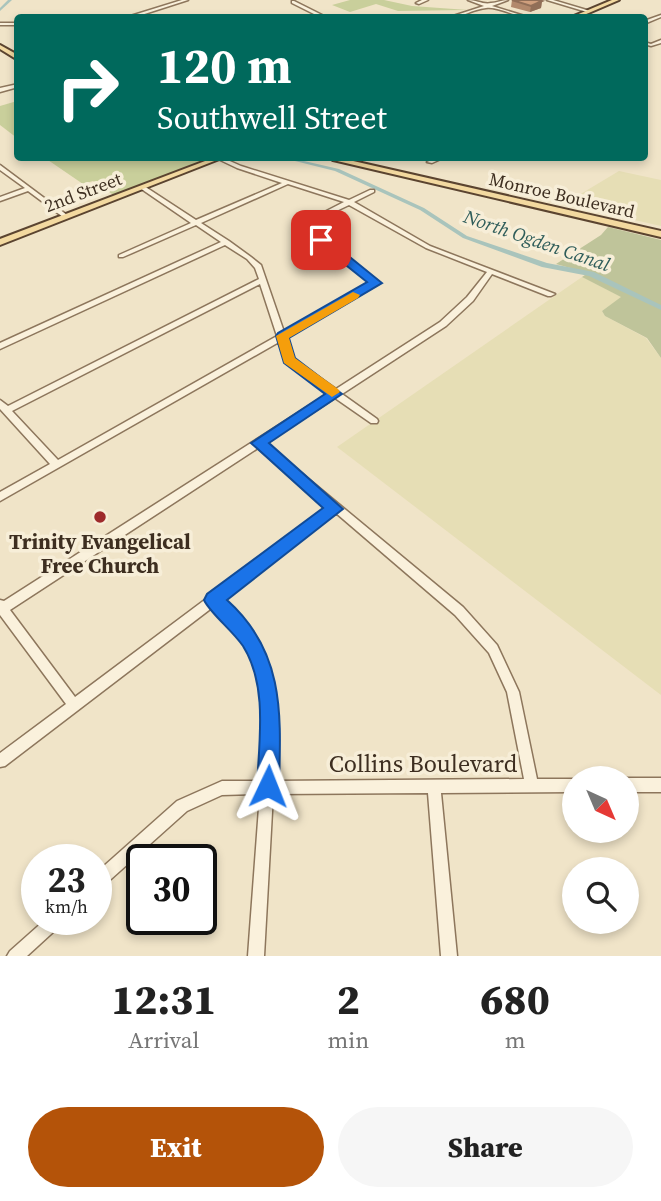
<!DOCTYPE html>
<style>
body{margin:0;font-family:"Source Serif 4",serif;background:#f6f6f6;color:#222;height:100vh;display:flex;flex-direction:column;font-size:26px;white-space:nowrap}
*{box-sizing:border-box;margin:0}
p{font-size:23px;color:#767676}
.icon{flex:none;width:38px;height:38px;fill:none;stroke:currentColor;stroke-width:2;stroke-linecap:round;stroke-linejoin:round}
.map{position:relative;height:956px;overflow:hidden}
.side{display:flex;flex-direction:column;background:#fff;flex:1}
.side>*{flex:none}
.hud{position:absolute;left:14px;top:14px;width:634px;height:147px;border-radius:7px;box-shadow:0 4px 10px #0003;background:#00695c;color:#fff;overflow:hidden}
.needle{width:46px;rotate:136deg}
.fabs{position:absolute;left:562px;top:766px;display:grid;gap:14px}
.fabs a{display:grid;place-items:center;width:77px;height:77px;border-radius:50%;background:#fff;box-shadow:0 4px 10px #0003;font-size:35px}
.speed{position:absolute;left:21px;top:844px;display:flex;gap:14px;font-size:35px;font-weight:700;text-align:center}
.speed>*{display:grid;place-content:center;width:91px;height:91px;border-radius:50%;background:#fff;box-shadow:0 4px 10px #0003;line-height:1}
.speed small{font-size:18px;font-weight:400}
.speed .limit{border:4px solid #111;border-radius:10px;background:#fff;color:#111}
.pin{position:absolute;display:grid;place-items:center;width:60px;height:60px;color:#fff;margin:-30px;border-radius:14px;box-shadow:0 4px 10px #0006}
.me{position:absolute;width:77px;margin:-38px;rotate:2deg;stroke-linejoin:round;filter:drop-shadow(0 0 5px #0008)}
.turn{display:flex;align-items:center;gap:24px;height:147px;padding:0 28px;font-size:32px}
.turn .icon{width:91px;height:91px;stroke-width:2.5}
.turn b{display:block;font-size:49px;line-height:60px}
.eta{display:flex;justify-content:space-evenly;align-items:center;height:119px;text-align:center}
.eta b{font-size:42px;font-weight:800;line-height:49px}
.primary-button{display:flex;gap:14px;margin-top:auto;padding:14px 28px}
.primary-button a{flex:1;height:80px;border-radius:42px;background:#b45309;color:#fff;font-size:28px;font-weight:800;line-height:80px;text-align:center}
.primary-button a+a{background:#f6f6f6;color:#222}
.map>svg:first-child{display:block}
.farmland{fill:#e6deb5}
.green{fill:#c9cf9b}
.cemetery{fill:#bfc49a}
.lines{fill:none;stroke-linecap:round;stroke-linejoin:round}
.canal{fill:#a9c4bc;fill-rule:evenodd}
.minor-casing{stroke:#8d765c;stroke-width:3}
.major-casing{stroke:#5b4430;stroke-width:4}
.minor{fill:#faf1dc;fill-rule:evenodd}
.major{fill:#f3d9a0;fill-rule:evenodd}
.wall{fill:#b2896c}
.shaded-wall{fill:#916f58}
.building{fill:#cf9f7d;stroke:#916f58;stroke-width:2}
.route{fill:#1a73e8;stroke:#114b97;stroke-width:2}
.slow{fill:#f59e0b}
.poi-dot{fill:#9e2a2b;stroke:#f7eed8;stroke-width:2.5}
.labels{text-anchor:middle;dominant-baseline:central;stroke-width:7;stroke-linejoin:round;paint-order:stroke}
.far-street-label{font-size:18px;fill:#3d2e20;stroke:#f7eed8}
.far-water-label{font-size:19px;font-style:italic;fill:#2f5d5a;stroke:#f7eed8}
.poi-label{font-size:21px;font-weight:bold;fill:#3d2e20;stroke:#f7eed8}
.near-street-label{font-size:24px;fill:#3d2e20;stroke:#f7eed8}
</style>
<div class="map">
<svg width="661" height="956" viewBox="0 0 661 956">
<rect width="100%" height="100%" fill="#f0e4c8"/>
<g class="farmland">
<path d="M619,171l42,9v46l-97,-22z"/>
<path d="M582,277l40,20 -20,14 3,5 41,22 15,20v337l-324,-248z"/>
</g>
<g class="green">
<path d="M350,0h34l28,6 56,4 -70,1 -22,-7 -26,8 -18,-7z"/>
<path d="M17,101h1l-1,37 -17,-13v-19z"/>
<path d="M45,158h168l-98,38 -22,-15 -10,3z"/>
</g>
<path class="cemetery" d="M608,227l53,13v118l-14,-20 -42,-22 -3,-5 19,-14 -39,-20 6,-4 -32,-9 45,-29z"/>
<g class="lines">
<g class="canal">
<path d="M8,0h4l-12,11v-3z"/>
<path d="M283,158h8l48,11 85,39 43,28 80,27 47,9 67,33v5l-72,-34 -47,-9 -79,-29 -43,-28 -85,-39z"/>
</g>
<defs>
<g id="minor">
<path d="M182,0h6l-56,18h-8z"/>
<path d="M422,0h6l-9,4 -3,-1z"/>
<path d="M468,0c8,0 16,5 23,3 6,0 10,-3 17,-3l-16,6 39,12c-15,0 -32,-12 -45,-10 -13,1 -25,10 -39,10l37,-12z"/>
<path d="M547,0h6l37,11 -3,1z"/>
<path d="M292,1h2l34,17h-6l-30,-15z"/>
<path d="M661,15v2l-17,7v-3z"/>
<rect x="0" y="23" width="18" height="2"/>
<path d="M661,40v3l-10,3 -7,-2v-2l7,2z"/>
<path d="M18,84v3l-18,5v-4z"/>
<path d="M216,158h7l18,8 108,34 21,-10h4v2l-20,10 76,44 125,48 -4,2h-3l-56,-22 -19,27 -27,25 -104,68 35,25 1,2 -1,2h-6l-36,-25 -70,45 198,164 34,38 22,47 18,87h38l-1,13 -133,1 16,163h-16l-13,-163 -155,1 -9,162h-16l12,-162 -38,1 -35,16 -86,77 -5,2v-17l81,-72 45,-20h39l4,-57 -4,-40 -9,-30 -18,-28 -21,-19 -208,159 -5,1v-14l66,-49 -66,-89v-15l4,1 325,-208 -43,-31 -7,-20 -279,159v-9l50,-28 -50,-55v-9l8,6 251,-127 -4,-11 -8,-9 -22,-14 -225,104v-6l221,-101 -25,-17 -73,32h-4v-2l72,-32 -51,-35v-2h4l52,34 86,-37 -45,-15zM288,184l56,18 -45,23 72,58 -87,49 -23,-67 -10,-8 -22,-16 -28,-18zM349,205l77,43 61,24 -20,25 -27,25 -104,67 -43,-30 -7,-21 94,-55 -73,-58zM260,284l17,52 -219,124 -46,-49zM258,448l71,59 -254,190 -65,-87zM336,513l119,102 34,38 18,39 17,87 -250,2 3,-57 -4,-40 -12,-36 -19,-30 -21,-18z"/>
<path d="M436,158h7l-11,5 -5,-1z"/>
<path d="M0,165l67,50v2h-4l-35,-26 -28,10v-4l25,-9 -25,-18z"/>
<rect x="626" y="778" width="35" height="14"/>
<path d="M46,919h18l-2,5 -35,32h-20l3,-5z"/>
</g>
<g id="major">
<path d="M612,0h7l-42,18h-8z"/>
<path d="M0,45l18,10v5l-18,-11z"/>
<path d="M213,158h9l-222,87v-6z"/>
<path d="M330,158h10l321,73v6l-328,-77z"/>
</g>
</defs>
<use href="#minor" class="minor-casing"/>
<use href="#major" class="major-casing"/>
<use href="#minor" class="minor"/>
<use href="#major" class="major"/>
</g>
<path class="wall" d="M512,0l30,1 -1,7 -11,4 -19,-5z"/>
<path class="shaded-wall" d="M542,1l-1,7 -11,4 1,-6z"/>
<path class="building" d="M512,0h25l5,1 -11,5z"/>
<path class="route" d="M317,237h8l57,46 -93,55 6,20 47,36 -73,49 74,66 -116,91c58,52 54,114 52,186l-3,8 -8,3 -8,-3 -3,-8c2,-45 11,-100 -14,-140 -11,-16 -33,-33 -39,-46l3,-6 116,-86 -72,-65 74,-49 -41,-31 -8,-27 2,-3 89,-51 -50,-40z"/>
<path class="slow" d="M353,292l7,3 -2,3 -69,40 6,20 43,31 2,3 -8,5 -48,-34 -8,-27z"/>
<circle class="poi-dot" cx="100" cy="517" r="7"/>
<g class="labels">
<g class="far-street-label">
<text transform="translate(83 192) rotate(-21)">2nd Street</text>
<text transform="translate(562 195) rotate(13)">Monroe Boulevard</text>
</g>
<g class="far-water-label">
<text transform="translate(537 240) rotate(19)">North Ogden Canal</text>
</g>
<g class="poi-label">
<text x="100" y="541">Trinity Evangelical<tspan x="100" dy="24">Free Church</tspan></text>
</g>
<g class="near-street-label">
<text x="423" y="763">Collins Boulevard</text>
</g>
</g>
</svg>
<div class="fabs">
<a><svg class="needle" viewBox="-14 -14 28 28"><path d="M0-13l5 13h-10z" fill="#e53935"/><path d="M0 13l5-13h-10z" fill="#767676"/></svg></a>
<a><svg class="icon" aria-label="search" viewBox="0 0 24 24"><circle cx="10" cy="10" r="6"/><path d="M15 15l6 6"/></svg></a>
</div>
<div class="speed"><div>23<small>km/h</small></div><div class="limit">30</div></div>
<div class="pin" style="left:321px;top:240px;background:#d93025"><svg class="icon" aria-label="arrive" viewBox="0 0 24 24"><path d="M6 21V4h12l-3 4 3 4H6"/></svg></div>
<svg class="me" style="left:268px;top:786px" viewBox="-20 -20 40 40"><path d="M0-17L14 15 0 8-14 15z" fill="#1a73e8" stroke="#fff" stroke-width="4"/></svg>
<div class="hud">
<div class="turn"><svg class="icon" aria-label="right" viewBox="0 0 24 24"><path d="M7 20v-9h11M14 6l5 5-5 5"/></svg><div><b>120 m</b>Southwell Street</div></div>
</div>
</div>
<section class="side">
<div class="eta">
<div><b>12:31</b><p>Arrival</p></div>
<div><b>2</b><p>min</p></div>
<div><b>680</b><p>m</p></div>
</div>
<div class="primary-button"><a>Exit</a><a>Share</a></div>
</section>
